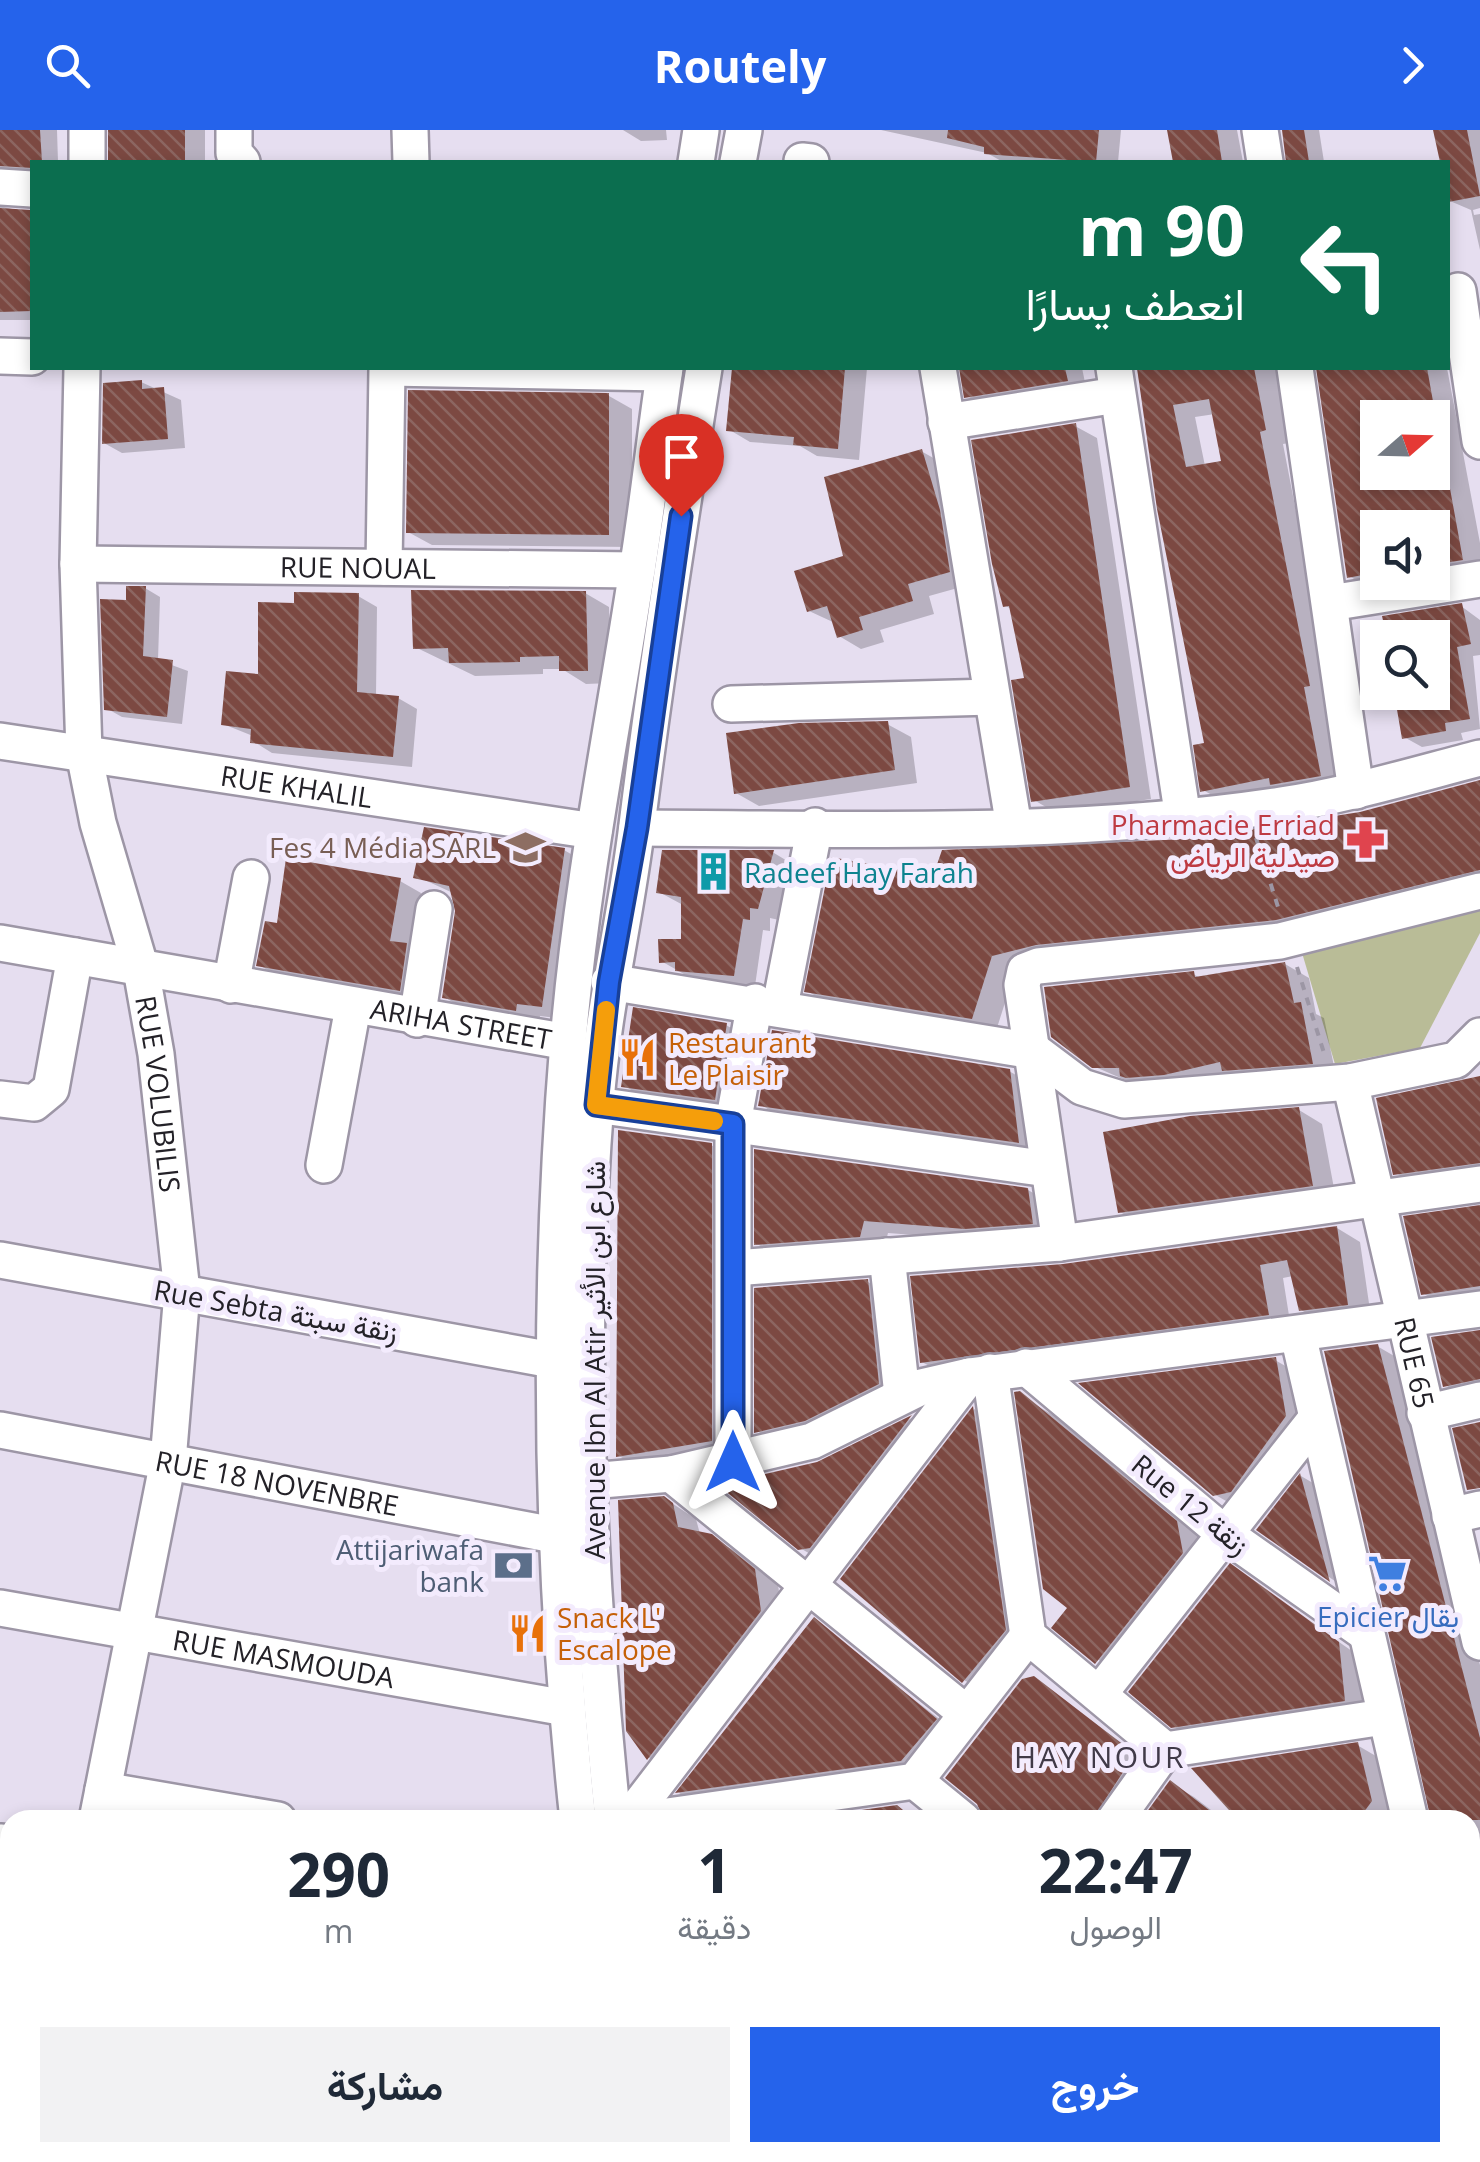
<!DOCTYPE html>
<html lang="ar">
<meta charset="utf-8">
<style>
body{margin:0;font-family:"Open Sans",Vazirmatn,sans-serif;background:#f2f2f3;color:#1f2937;direction:rtl;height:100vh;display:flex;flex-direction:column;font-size:38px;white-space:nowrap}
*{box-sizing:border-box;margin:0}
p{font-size:32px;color:#747a83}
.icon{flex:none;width:55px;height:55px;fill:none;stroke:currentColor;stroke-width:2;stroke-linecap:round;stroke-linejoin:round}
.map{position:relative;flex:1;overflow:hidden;direction:ltr}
.sheet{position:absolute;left:0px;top:1680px;width:1480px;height:352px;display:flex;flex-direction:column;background:#fff;border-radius:30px 30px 0 0;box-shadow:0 5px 15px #0003;direction:rtl}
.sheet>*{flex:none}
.banner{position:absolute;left:30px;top:30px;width:1420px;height:210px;border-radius:0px;box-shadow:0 5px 15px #0003;direction:rtl;background:#0b6e4f;color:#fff;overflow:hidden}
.needle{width:65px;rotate:70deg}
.tools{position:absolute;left:1360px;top:270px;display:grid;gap:20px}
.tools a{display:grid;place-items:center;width:90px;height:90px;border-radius:0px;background:#fff;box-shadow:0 5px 15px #0003;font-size:50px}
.pin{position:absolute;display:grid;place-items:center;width:85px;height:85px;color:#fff;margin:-102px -42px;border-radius:50% 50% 50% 0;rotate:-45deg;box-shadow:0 0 10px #0007}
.pin .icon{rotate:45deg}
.me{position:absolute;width:110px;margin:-55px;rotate:0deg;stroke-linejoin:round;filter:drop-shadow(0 0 8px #0008)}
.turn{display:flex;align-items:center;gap:35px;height:210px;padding:0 40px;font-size:45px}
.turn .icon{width:130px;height:130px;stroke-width:2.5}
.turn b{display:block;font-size:70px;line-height:85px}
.eta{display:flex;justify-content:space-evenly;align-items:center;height:170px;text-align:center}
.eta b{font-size:60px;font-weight:700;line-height:70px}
.action{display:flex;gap:20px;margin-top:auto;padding:20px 40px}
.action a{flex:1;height:115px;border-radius:0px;background:#2563eb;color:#fff;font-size:40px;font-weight:700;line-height:115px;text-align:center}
.action a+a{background:#f2f2f3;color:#1f2937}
header{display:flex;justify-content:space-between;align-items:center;height:130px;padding:0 40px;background:#2563eb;color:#fff;font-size:45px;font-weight:700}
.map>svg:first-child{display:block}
.built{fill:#d9cfe7}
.green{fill:#b9bc97}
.shadow{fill:#0003;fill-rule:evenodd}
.building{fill:url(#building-back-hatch);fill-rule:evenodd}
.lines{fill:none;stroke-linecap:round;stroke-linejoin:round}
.minor-casing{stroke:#9d96a6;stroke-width:40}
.path{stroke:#9c96a4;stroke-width:4;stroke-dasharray:8 8;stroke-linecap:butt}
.minor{stroke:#fff;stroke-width:35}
.route-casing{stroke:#184099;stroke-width:25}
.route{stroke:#2563eb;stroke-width:18}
.slow{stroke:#f59e0b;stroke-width:18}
.labels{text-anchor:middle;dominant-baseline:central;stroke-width:10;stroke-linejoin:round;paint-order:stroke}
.street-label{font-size:28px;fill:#232127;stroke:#f3ebfd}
.health-label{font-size:28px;fill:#be3a42;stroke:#f3ebfd;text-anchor:end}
.education-label{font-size:28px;fill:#785e54;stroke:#f3ebfd;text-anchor:end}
.culture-label{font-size:28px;fill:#0d838f;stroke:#f3ebfd;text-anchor:start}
.food-label{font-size:28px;fill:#c56008;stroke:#f3ebfd;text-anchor:start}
.service-label{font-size:28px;fill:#4e5e75;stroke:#f3ebfd;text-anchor:end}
.shop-label{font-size:28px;fill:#366cbe;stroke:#f3ebfd}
.neighbourhood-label{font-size:30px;letter-spacing:2.5px;fill:#403a48;stroke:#f3ebfd}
</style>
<header><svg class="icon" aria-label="forward" viewBox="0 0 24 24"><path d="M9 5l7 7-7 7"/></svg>Routely<svg class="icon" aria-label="search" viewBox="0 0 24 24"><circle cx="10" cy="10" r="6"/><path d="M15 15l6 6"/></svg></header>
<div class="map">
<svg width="1480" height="2032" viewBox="0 0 1480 2032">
<defs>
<pattern id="building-back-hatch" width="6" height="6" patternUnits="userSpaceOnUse" patternTransform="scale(2.5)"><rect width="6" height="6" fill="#7c4942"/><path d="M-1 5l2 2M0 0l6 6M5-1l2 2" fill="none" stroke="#8c6661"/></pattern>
</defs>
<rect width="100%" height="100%" fill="#e6def0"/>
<path class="built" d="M0,1869l10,2v151h563l2,10h-575z"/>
<path class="green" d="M1480,774v29l-60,115 -85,16 -35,-118z"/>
<g class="shadow">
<path d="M0,0h57l1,32h-26v16l-32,13z"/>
<path d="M109,0h96v32h-94z"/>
<path d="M623,0h43l1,10 -26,1z"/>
<path d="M881,0h240l-3,32h-115l-16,-9z"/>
<path d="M1170,0h67l6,32h-67z"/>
<path d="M1284,0h35l5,32h-37z"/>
<path d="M1436,0h44v78l-7,2 1,5 6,-1v36l-9,-40 -21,-9 -2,-39h-6z"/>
<path d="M0,76l32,8v106h-32z"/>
<path d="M734,238h133l-8,92 -42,-4 -17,-10 -50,-4 -22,-13z"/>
<path d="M962,238h120l5,24 -99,16 -21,-12z"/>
<path d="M1137,238h139l13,75 -6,1 49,254 12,91 -118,14 -23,-13 4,-45 -47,-236zM1215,284l9,49 -19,3 -10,-49z"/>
<path d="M1319,238h128l33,175v31l-48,7v-53h-54v54l-5,8 -24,-14zM1378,288h54v54h-54z"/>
<path d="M141,252l40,18 4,48 -63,5 -18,-10z"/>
<path d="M609,266l23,13v138l-200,-2 -24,-13z"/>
<path d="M1075,296l22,12 54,361 -95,14 -22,-13 -6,-120 -15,-70 -7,-4z"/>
<path d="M921,321l23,13 28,120 -43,12 5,18 -54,16 4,12 -23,7 -22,-13 -4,-13 -26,-12z"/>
<path d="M145,458l15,9 -2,63 30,11 -6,53 -60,-7 -16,-9 22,-105z"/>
<path d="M585,463l24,14 2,76 -25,1 -24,-15h-19v5l-68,2 -60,-29z"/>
<path d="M358,466l19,11 -1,89 22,2 19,11 -5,58 -140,-14 -19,-12v-5l-30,-12 37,-47 36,-72z"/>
<path d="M1461,476l19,14v35l-7,1 7,73 -19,4 2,7 -41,7 -18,-10 28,-45z"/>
<path d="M887,594l24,13 6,46 -158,23 -23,-13z"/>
<path d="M1480,653v104l-179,45 -285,36 -20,63 -166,-27 -23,-13 127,-112 427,-65z"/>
<path d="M564,720l24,14 -23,155 -25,-3 -1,7 -71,-12 -24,-14 14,-86 -5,-18 -37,-17z"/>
<path d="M665,722l109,1 20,12 -15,55 -9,-2v13l-7,-1 -8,56 -57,-4 -37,-21 22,-20v-36l-24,-13z"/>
<path d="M400,751l21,12 -10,56 9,52 -140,-24 -21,-12 20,-39z"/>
<path d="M1285,834l24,14 7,36 8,4 12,58 -190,13 -53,-23 100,-92 9,5z"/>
<path d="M726,895l24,14 -11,73 -91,-13 -24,-13z"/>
<path d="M1009,941l24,14 9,70 -258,-36 -23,-14z"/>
<path d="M1480,950v98l-61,9 -23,-14z"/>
<path d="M1299,980l23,14 14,75 -192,26 -24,-13z"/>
<path d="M711,1015l24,14v295l-93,15 -23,-13z"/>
<path d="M757,1022l271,38 24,14 3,32 -64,5 -103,-8 -4,16 -104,8 -23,-13z"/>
<path d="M1480,1078v94l-33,5 -23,-13z"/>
<path d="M1337,1098l23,14 11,75 -46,6 -24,-13 -8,-34 -10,2 8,50 -345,47 -24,-13 141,-95z"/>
<path d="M868,1152l23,13 11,102 -122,48 -23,-14z"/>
<path d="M1480,1201v66l-12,2 -23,-14z"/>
<path d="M1377,1216l24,14 79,305v368l-10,-30v-183h-38z"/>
<path d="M1275,1230l24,14 9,56 -70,78 -24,-14z"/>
<path d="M1031,1272l25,15 144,120 6,30 -86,109 -65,-49 15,-20z"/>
<path d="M974,1279l23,13 31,222 -41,50 -23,-14 -121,-101z"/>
<path d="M912,1288l22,13 -110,131 -24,-14 18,-84z"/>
<path d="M1301,1346l17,10 27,102 -86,-59z"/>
<path d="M664,1368l32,21 4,15 36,17 42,34 6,40 -112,146 -23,-13 -20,-28z"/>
<path d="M1231,1437l131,91 6,56 -171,26 -24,-14z"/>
<path d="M811,1491l148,113 -34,40 -224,32 -22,-13z"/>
<path d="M1033,1549l111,80 -21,61h-137z"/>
<path d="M1357,1615l24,14 14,57 -4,4h-166l9,-9z"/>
<path d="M1170,1653l24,14 30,23h-81z"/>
<path d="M0,1896l10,1v84l-10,-1z"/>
<path d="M154,2022h50l1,10h-50z"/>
<path d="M677,2022h75l-7,10h-67z"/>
<path d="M776,2022h275l-8,10h-274z"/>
<path d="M479,2027l9,5h-33z"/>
</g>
<g class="building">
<path d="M0,0h40l2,32h-10v6l-32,-2z"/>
<rect x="108" y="0" width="77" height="32"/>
<path d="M948,0h151l-3,32 -112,-8v-7l-37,-9z"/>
<path d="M1167,0h50l5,32h-49z"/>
<path d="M1282,0h22l5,32h-23z"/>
<path d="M1433,0h34l13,66 -32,6v-40h-8z"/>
<path d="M0,78l31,2 1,101 -32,1z"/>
<path d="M732,238h113l-7,81 -45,-4 1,-8 -68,-6z"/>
<path d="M959,238h106l3,13 -104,17z"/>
<path d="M1137,238h117l12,62 -6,2 50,254 -6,1 17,89 -51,9 -1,-7 -69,14 -7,-47 11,-2 -47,-234zM1209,269l12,62 -35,6 -13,-62z"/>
<path d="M1316,238h111l9,50h-74l10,54h75l16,88 -31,5v-37h-54v44l-31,6z"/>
<path d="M142,250v9l22,-2 4,52 -66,5 1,-61z"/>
<path d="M408,260l201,3v142l-203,-2z"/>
<path d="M1076,293l54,364 -99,15 -20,-122 13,-2 -15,-72 -6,1 -11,-43 -21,-124z"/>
<path d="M922,319l18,61 10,62 -42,12 5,17 -54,16 4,13 -26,8 -10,-32 -20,6 -13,-41 49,-15 -19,-79z"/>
<path d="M126,456h20l-3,70 30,4 -6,57 -63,-7 -4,-111 26,1z"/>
<path d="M411,460l175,1 2,80h-29v-15l-39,1v5l-71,1 -1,-15 -35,1z"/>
<path d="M294,462l65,1 -2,99 42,4 -6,61 -143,-14 1,-14 -30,-4 5,-54 32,3v-72l36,1z"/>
<path d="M1462,473l9,41 -14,3 13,72 -25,4 1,8 -44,8 -8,-47h38v-54h-45l-5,-22z"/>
<path d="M888,591l7,49 -161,24 -8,-61 73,-10z"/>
<path d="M1480,650v90l-204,50 -240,25 -44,11 -20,63 -168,-27 27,-135 102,19 9,-26 243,-11 175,-27z"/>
<path d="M424,697l141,21 -23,159 -25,-3 -1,7 -74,-13 13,-87 -6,-25 -36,-8z"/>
<path d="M662,720h112l-16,59 -8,-1v12l-7,-1 -9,57 -59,-5v-9l-16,1 -1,-24h23v-42l-25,-4z"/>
<path d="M286,728l115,20 -11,63 17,2 -7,48 -144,-25 9,-45 12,2z"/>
<path d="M1285,832l9,41 7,-1 12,62 -91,7 -2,-9 -56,13 -38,3 -6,-2 -1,-8h-27l-41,-31 -7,-50 150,-16 1,6z"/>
<path d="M633,877l94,16 -12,77 -94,-13z"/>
<path d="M772,900l238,39 9,74 -261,-37z"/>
<path d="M1480,946v87l-87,12 -17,-77z"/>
<path d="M1299,977l14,79 -195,27 -15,-81 87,-16z"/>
<path d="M618,1000l94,13v298l-96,16z"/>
<path d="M754,1019l274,39 5,36 -68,5 -101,-8 -4,16 -106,8z"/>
<path d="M1480,1075v81l-59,9 -18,-79z"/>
<path d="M1337,1096l11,79 -49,6 -12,-51 -27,5 9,50 -349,48 -10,-87 153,-12z"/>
<path d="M868,1149l11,105 -74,37 -51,12v-145z"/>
<path d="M1480,1200v49l-37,8 -12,-50z"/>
<path d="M1378,1214l102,394v82h-49l-107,-469z"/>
<path d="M1276,1227l10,59 -55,76 -18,4 -135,-113z"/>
<path d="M1020,1261l157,130 6,32 -88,111 -44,-36 16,-20 -24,-19 -29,-197z"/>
<path d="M973,1276l33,224 -44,53 -122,-104z"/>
<path d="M912,1285l-102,133 -12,2 -80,-65 99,-23z"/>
<path d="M1480,1292v66l-13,2 -15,-62z"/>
<path d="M1300,1343l30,109 -74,-52z"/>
<path d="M664,1366l9,7 5,24 34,7 43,35 6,42 -114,149 -21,-29 -8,-231z"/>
<path d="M1230,1433l109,79 6,59 -174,27 -43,-36z"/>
<path d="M814,1487l123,102 -7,8 -29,34 -226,32z"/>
<path d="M1034,1546l87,67 4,26 -33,51h-108l-7,-16 -32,-26 77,-99z"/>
<path d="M1358,1612l14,59 -14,19h-120l-47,-52z"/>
<path d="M1170,1650l52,40h-81z"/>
<path d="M897,1675l18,15h-124z"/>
</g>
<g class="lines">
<defs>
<g id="minor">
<path d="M234,0v23l8,9"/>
<path d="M410,0l1,32"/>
<path d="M1260,0l5,32"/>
<path d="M802,31l9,1"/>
<path d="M87,32v-32"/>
<path d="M696,32l5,-32"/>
<path d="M738,32l6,-32"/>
<path d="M0,57l32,2"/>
<path d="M1458,161l22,150"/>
<path d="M0,226l32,1"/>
<path id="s1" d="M82,238l-4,196 6,189 14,70 43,146 15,85 26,238 -14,169 -71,359"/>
<path d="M388,238l276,5"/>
<path d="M938,238l76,459"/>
<path d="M1114,238l69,450"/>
<path d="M1295,238l61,423"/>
<path d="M946,292l171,-27"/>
<path id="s2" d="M78,434l559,6"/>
<path d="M384,437l3,-199"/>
<path d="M1330,473l150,-24"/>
<path d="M731,574l261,-7"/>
<path id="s3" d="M0,611l594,90"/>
<path d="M637,698c214,1 432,9 644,-23 67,-10 133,-30 199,-47"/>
<path id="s4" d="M0,813l568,99"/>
<path d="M609,852l425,69 48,36 42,13 226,-18 106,-22 24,-24"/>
<path d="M231,855l20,-107"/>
<path d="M780,876l35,-180"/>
<path d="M417,889l17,-110"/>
<path id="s5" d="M1350,952l130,560"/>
<path d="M0,969l34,4 17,-14 24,-133"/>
<path d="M596,975l452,64"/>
<path d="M324,1035l29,-158"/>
<path d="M1060,1113l-38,-258 3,-14 13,-5 242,-25 200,-50"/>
<path d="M887,1126l15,139"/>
<path d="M0,1130l552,100"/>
<path d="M734,1138l326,-25 420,-59"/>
<path d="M1298,1205l112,485"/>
<path d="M1026,1237l199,167 139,98"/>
<path d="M990,1242l38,264 137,114"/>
<path d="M1425,1283l55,-13"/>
<path id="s6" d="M0,1300l554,105"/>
<path d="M733,1332v-338l22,-122"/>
<path d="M671,1344l295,239"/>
<path d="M590,1351l81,-7 141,-33 109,-54 48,-11 511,-67"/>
<path d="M1450,1386l30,-7"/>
<path id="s7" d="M0,1478l566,100"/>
<path d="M1099,1564l216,-274"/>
<path d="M915,1651l48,39"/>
<path d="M103,1660l175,30"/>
<path d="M578,1690c-28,-260 -31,-518 -10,-778 13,-159 45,-315 69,-472 11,-67 18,-135 28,-202"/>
<path d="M613,1690c-25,-237 -36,-481 -17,-718 7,-94 30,-185 41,-277 19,-153 43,-305 67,-457"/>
<path d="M628,1690l341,-444"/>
<path d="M639,1690l276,-39 113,-145"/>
<path d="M1115,1690l50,-70 219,-33"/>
<path d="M0,1712l10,1"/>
<path d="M1470,1921l5,21"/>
<path d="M617,2022l2,10"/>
<path d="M654,2022l2,10"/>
<path d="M1046,2022l12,10"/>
<path d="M1198,2022l3,10"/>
<path d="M738,2032l8,-10"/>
<path d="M1121,2032l36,-10"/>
<path d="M1386,2032v-10"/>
</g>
</defs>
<use href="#minor" class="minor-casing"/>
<g class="path">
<path d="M1256,708l23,72"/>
<path d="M1297,837l27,86"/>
</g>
<use href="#minor" class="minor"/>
</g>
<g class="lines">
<defs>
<path id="route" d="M681,386l-44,312 -28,154 -13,123 137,19v338"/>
</defs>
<use href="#route" class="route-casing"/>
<use href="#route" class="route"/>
<path class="slow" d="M606,880l-10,95 118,16"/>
</g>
<defs>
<symbol id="pharmacy-bare" viewBox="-9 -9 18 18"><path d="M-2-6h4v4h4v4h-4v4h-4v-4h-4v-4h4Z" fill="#e0444e" stroke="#f3ebfd" stroke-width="2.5" paint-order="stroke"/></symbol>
<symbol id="school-bare" viewBox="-9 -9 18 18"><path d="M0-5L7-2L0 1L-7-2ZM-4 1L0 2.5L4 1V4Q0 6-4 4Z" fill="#8d6e63" stroke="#f3ebfd" stroke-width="2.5" paint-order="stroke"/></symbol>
<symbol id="building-bare" viewBox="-9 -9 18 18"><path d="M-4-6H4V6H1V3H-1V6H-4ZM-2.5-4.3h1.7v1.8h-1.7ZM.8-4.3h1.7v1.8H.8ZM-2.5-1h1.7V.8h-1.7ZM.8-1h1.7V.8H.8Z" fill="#0f9aa8" stroke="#f3ebfd" stroke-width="2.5" paint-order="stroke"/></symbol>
<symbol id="restaurant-bare" viewBox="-9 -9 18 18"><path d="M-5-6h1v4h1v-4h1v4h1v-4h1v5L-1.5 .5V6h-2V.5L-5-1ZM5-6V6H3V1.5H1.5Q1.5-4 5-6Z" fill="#e8710a" stroke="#f3ebfd" stroke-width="2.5" paint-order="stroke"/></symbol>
<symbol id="bank-bare" viewBox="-9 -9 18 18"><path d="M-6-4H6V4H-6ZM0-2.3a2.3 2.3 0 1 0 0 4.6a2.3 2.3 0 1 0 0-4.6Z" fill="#5c6f8a" stroke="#f3ebfd" stroke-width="2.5" paint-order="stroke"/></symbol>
<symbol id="supermarket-bare" viewBox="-9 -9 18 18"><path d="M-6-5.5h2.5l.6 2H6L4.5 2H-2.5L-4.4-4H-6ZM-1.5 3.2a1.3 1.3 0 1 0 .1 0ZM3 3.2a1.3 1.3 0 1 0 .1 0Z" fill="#3f7fe0" stroke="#f3ebfd" stroke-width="2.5" paint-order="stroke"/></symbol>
</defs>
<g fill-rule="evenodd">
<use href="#pharmacy-bare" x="1338" y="682" width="55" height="55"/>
<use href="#school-bare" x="498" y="690" width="55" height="55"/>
<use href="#building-bare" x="686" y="714" width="55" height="55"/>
<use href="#restaurant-bare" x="610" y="900" width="55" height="55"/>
<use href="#bank-bare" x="486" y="1408" width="55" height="55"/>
<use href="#supermarket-bare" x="1360" y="1416" width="55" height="55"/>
<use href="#restaurant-bare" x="500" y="1476" width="55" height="55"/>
</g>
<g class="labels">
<g class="street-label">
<text stroke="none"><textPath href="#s2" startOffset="280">RUE NOUAL</textPath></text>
<text stroke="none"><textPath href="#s3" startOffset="300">RUE KHALIL</textPath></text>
<text stroke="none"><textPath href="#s4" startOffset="468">ARIHA STREET</textPath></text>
<text stroke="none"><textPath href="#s1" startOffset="735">RUE VOLUBILIS</textPath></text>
<text transform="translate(276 1180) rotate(10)">Rue Sebta زنقة سبتة</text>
<text transform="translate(594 1230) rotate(-90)">Avenue Ibn Al Atir شارع ابن الأثير</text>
<text stroke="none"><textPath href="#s5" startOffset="288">RUE 65</textPath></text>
<text stroke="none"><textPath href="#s6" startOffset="282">RUE 18 NOVENBRE</textPath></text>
<text transform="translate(1191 1374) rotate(39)">Rue 12 زنقة</text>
<text stroke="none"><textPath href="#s7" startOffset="288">RUE MASMOUDA</textPath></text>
</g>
<g class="health-label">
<text x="1335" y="694">Pharmacie Erriad<tspan x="1335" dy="32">صيدلية الرياض</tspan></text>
</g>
<g class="education-label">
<text x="496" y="717">Fes 4 Média SARL</text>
</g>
<g class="culture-label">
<text x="744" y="742">Radeef Hay Farah</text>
</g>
<g class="food-label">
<text x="668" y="912">Restaurant<tspan x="668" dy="32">Le Plaisir</tspan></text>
<text x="557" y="1487">Snack L'<tspan x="557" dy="32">Escalope</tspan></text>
</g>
<g class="service-label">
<text x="484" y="1419">Attijariwafa<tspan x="484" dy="32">bank</tspan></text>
</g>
<g class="shop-label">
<text x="1388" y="1486">Epicier بقال</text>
</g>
<g class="neighbourhood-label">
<text x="1100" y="1626">HAY NOUR</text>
</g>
</g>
</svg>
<div class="tools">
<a><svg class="needle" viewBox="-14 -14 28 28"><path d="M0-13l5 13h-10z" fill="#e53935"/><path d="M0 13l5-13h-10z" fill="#747a83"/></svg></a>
<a><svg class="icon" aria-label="sound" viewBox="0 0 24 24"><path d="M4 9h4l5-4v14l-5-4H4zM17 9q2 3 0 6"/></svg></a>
<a><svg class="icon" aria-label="search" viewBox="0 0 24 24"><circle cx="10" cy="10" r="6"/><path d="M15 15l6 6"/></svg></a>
</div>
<div class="pin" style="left:681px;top:386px;background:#d93025"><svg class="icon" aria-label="arrive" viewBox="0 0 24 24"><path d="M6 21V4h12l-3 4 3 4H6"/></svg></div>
<svg class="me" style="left:733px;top:1332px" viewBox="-20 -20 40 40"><path d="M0-17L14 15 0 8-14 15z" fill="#2563eb" stroke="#fff" stroke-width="4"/></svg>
<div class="banner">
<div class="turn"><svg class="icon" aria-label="left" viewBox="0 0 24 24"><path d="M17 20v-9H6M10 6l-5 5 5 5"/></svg><div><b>90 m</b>انعطف يسارًا</div></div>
</div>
<section class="sheet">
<div class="eta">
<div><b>22:47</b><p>الوصول</p></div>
<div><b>1</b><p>دقيقة</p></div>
<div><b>290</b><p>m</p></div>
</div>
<div class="action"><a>خروج</a><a>مشاركة</a></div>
</section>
</div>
